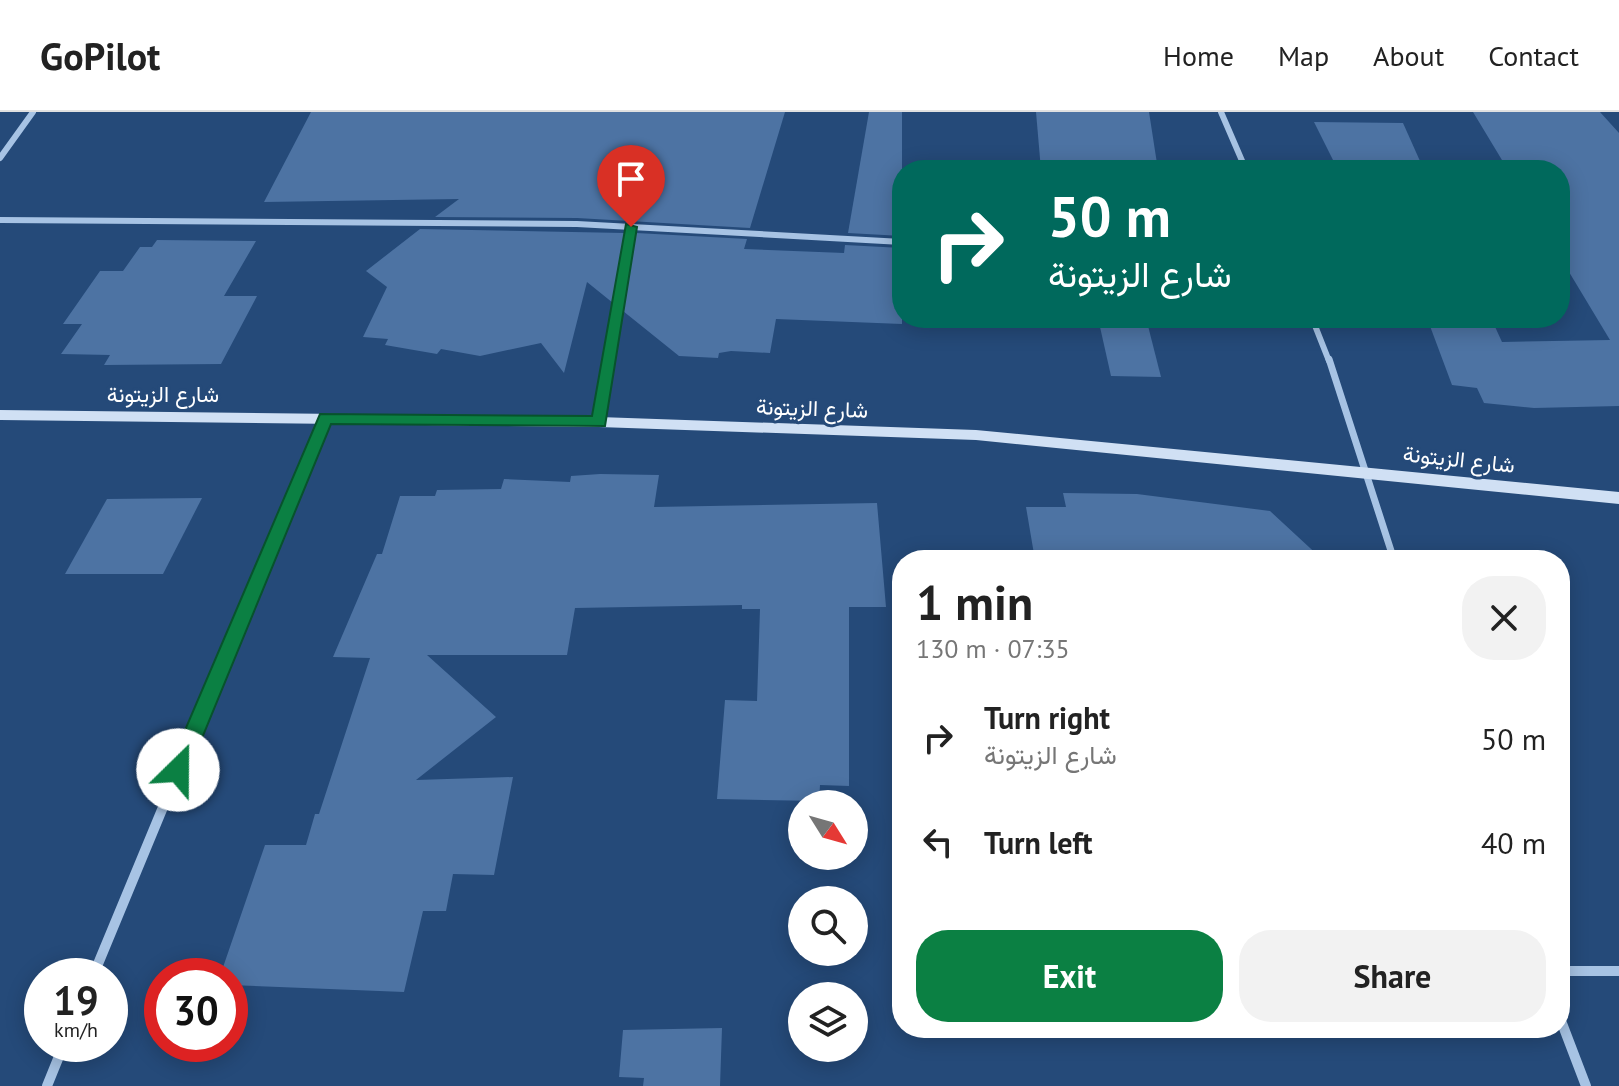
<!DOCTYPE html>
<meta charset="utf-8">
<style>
body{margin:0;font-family:"PT Sans",Vazirmatn,sans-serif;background:#f2f2f2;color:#222;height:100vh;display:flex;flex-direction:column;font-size:30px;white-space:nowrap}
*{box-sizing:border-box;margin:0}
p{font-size:26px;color:#767676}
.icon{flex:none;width:44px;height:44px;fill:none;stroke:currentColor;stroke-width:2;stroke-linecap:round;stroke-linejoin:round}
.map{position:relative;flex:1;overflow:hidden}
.drawer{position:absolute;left:892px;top:438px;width:678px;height:488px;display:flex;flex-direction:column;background:#fff;border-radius:32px;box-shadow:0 4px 20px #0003}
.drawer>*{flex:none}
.hud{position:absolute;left:892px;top:48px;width:678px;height:168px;border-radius:32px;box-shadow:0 4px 20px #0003;background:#00695c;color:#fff;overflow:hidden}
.needle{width:52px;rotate:127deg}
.controls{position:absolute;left:788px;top:678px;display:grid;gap:16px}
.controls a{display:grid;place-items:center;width:80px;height:80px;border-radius:50%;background:#fff;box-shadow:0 4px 20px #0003;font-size:40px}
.speed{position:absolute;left:24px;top:846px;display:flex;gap:16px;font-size:40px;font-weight:700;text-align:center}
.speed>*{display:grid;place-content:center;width:104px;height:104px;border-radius:50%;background:#fff;box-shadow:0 4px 20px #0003;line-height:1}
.speed small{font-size:20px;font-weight:400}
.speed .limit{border:12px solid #d22;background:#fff;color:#111}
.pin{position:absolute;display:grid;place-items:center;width:68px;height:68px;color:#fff;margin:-82px -34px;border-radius:50% 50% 50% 0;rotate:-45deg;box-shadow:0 0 8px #0007}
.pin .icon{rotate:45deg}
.me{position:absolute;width:88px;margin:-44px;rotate:23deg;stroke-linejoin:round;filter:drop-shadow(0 0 6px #0008)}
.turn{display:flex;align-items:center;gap:28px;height:168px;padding:0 24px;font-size:36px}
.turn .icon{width:104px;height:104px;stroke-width:2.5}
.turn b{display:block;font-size:56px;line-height:68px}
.round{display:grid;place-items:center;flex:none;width:84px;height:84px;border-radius:32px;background:#f2f2f2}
.overview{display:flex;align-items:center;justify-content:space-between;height:136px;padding:0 24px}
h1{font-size:48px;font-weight:700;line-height:60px}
.action{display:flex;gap:16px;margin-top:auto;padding:16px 24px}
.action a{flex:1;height:92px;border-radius:32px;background:#0b8043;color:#fff;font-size:32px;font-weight:700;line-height:92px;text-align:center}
.action a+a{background:#f2f2f2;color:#222}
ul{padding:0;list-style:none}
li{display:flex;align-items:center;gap:24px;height:104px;padding:0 24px}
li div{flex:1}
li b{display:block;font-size:30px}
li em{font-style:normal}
header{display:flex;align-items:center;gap:48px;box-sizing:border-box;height:112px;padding:0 40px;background:#fff;border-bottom:2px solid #e0e0e0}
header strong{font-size:38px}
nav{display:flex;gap:44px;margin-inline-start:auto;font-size:28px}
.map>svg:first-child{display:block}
.building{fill:#4d73a3}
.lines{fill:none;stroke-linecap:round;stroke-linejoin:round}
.street-far2{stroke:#a7c3e4;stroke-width:6}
.street-far1{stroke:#a7c3e4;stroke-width:7}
.street{stroke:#a7c3e4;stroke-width:10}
.secondary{fill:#d0e0f4;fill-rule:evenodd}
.route{fill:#0b8043;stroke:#07532c;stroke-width:2}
.labels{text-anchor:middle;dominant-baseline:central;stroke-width:6;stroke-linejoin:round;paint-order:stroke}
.street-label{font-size:22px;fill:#fff;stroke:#254a79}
</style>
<header>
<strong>GoPilot</strong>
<nav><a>Home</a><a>Map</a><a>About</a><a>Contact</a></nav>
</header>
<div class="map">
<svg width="1619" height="974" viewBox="0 0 1619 974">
<rect width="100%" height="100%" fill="#254a79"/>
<g class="building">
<path d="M311,0h474l-35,116 -173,-10 -142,-1 24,-18 -195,3z"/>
<path d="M869,0h33v124l-54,-3z"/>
<path d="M1036,0h113l9,58h-117z"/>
<path d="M1473,0h127l19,21v273l-85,2 -50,-5 -7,-15 -25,-3 -25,-67h64l11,24 108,-2 -50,-83v-87h-52z"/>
<path d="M1314,10l89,1 21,47h-86z"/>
<path d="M420,117l204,4 -11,70 -26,-21 -23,91 -23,-30 -61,13 -39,-7 -4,5 -52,-9 3,-6 -25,-2 24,-50 -21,-16z"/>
<path d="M636,121l111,6 -3,10 100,4 1,-8 57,3v76l-126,-5 -6,34 -39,-2 -12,2 -1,5 -39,-2 -56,-45z"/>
<path d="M157,128l99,1 -32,55h33l-36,68 -117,1 6,-10 -49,-1 21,-30h-19l37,-53h23l17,-24h12z"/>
<path d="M1098,206h48l15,59 -50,-1z"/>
<path d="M600,362l59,1 -5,32 223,-4 9,104h-37v179l-29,-1 -1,16 -102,-2 8,-99 32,1 3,-92h-18v-4l-167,3 -8,47h-140l69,62 -80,63 97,-3 -19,98 -41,-1 -7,37h-23l-19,81 -174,-7v-9h-10l45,-131h41l9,-31h4l51,-156 -37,-1 44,-103h5l18,-58h35l2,-6 64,-1 3,-10 66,3 1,-6z"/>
<path d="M1063,381l74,1 133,17 53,49h-288l-9,-53h40z"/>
<path d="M202,386l-39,76h-98l42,-75z"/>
<path d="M722,916l-2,58h-77l1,-8 -25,-1 4,-47z"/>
</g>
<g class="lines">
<g class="street-far2">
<path d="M1221,0l25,58"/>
<path d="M0,46l33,-46"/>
<path d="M0,108l577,4 325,18"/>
<path d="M1312,206l17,43"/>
<path d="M609,249l22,-134"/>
</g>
<g class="street-far1">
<path d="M1329,247l65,201"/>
<path d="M599,310l10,-63"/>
<path d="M216,567l109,-261"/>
</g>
<g class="street">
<path d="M1560,859h59"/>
<path d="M93,864l124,-299"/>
<path d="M1560,906l26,68"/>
<path d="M47,974l17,-42"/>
</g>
<path class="secondary" d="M0,298l599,7 377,13 643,62v12l-643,-64 -377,-13 -599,-7z"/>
</g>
<path class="route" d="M626,112l11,3 -32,199 -274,-2 -145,353 -8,3 -7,-3 -3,-7 152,-356 272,2z"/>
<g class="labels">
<g class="street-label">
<text x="163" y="282">شارع الزيتونة</text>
<text transform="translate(812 296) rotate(2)">شارع الزيتونة</text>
<text transform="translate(1459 347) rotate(6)">شارع الزيتونة</text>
</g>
</g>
</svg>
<div class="controls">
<a><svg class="needle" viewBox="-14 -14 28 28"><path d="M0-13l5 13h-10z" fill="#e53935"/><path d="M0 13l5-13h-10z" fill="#767676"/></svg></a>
<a><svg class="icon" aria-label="search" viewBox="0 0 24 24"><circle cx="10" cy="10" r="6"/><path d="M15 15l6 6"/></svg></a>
<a><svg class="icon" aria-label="layers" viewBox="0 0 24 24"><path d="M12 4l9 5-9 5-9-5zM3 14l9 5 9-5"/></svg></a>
</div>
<div class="speed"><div>19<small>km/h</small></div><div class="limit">30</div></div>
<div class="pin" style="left:631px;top:115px;background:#d93025"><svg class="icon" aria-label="arrive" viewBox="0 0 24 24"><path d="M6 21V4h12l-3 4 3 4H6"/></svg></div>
<svg class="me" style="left:178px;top:658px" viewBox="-20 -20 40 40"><circle r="19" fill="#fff"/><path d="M0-13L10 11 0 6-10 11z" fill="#0b8043"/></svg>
<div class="hud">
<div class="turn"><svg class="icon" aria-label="right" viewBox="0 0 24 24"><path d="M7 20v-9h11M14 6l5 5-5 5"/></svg><div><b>50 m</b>شارع الزيتونة</div></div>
</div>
<section class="drawer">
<div class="overview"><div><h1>1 min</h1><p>130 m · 07:35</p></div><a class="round"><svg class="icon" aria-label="close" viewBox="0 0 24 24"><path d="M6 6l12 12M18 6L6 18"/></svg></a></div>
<ul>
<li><svg class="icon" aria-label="right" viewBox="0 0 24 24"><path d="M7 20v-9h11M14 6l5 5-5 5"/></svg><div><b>Turn right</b><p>شارع الزيتونة</p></div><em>50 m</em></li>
<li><svg class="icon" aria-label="left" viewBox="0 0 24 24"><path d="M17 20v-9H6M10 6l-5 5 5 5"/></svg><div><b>Turn left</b></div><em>40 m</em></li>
</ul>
<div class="action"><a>Exit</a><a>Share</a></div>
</section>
</div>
